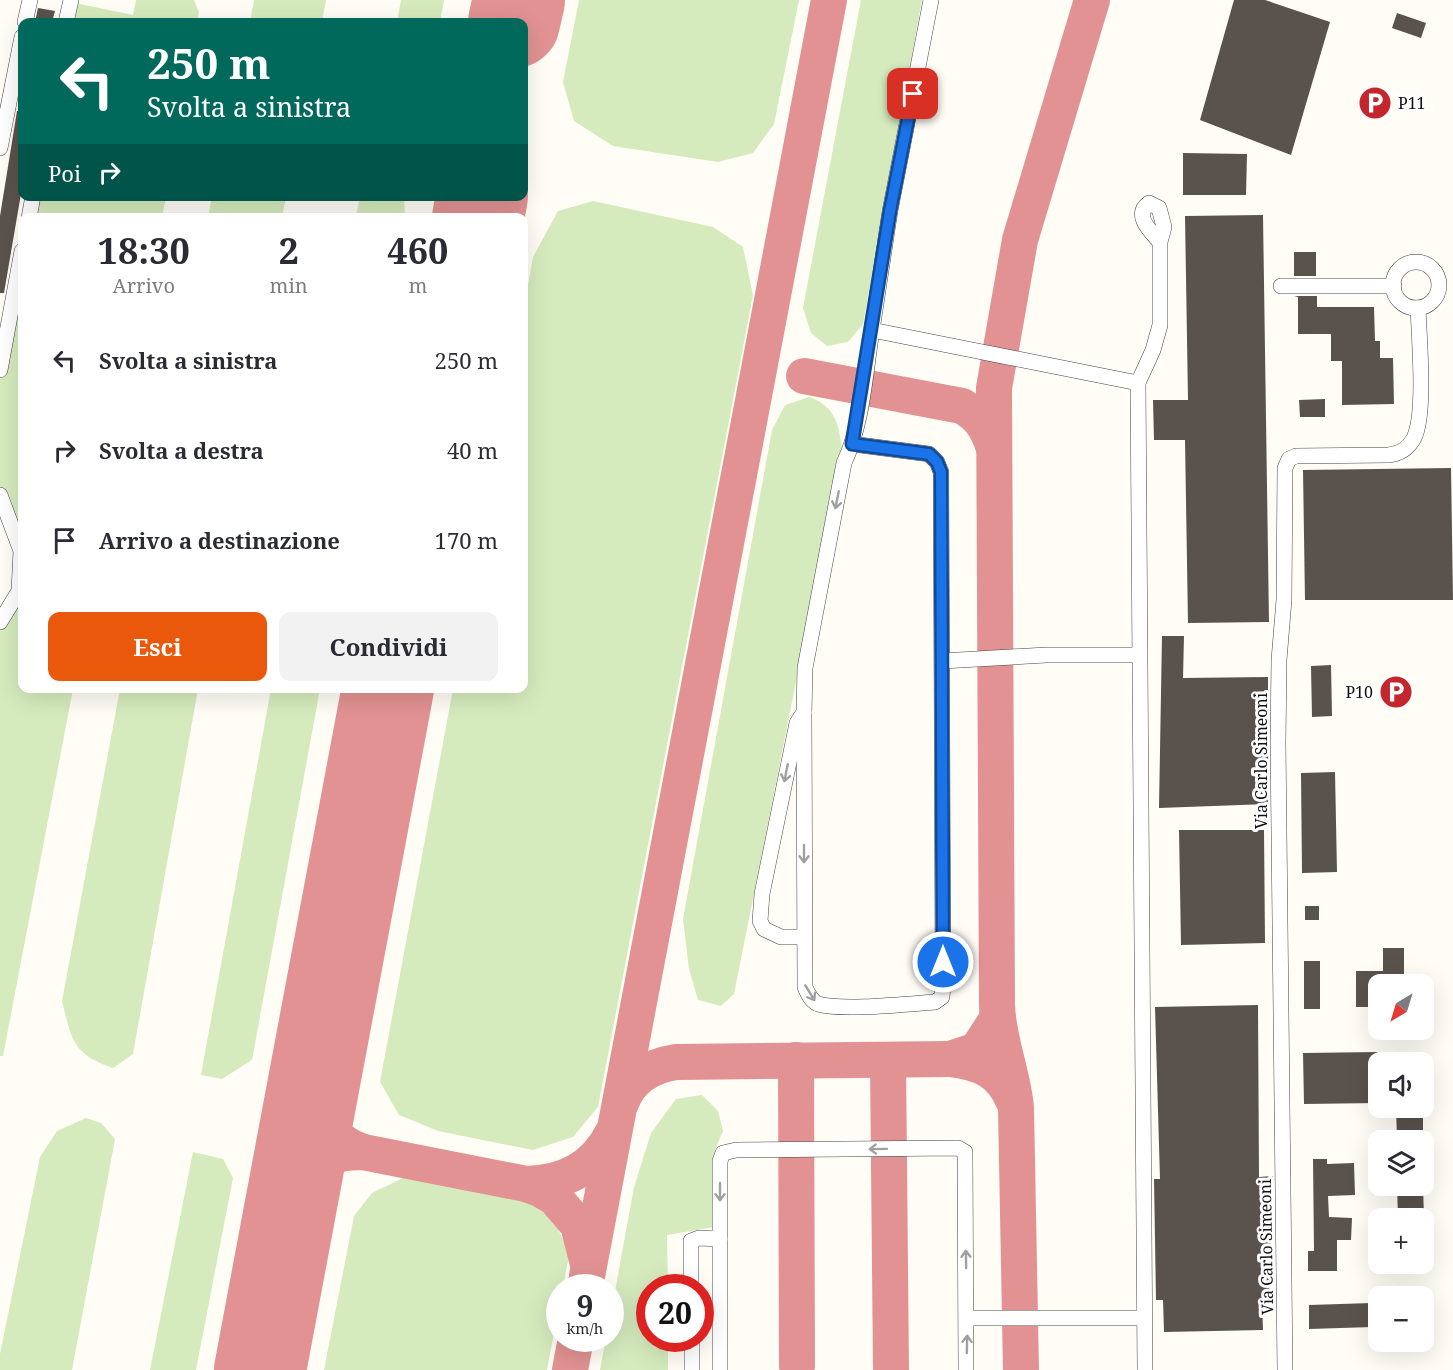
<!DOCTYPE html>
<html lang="it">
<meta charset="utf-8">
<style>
body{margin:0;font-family:"Noto Serif",serif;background:#f2f2f3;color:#2b2b33;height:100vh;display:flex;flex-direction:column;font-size:22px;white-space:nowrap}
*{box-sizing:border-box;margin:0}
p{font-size:20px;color:#7c7c81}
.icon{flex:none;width:33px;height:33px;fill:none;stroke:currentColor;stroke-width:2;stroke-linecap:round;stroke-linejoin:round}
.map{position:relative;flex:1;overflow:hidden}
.drawer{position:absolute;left:18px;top:213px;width:510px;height:480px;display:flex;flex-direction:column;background:#fff;border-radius:12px;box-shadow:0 6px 24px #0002}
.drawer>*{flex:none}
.banner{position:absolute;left:18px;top:18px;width:510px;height:183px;border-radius:12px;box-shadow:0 6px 24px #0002;background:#00695c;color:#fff;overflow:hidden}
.needle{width:39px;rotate:218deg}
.fabs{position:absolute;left:1368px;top:974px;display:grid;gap:12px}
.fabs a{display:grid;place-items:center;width:66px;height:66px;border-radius:12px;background:#fff;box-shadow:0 6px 24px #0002;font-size:30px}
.speed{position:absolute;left:546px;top:1274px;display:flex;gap:12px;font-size:30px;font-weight:700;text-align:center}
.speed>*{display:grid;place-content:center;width:78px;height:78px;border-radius:50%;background:#fff;box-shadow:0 6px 24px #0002;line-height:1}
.speed small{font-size:15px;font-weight:400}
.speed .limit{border:9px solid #d22;background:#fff;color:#111}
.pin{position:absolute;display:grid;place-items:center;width:51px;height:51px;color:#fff;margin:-26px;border-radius:12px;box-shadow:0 3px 9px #0006}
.me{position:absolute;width:66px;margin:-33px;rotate:0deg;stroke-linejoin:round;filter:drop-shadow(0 0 4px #0008)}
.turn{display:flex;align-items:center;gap:21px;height:126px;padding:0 30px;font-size:27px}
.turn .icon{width:78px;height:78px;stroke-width:2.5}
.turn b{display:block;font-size:42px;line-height:51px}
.then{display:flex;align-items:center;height:57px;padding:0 30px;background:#0003;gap:12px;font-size:22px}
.eta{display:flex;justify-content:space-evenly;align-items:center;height:102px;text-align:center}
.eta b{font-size:36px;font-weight:700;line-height:42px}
.action{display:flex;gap:12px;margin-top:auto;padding:12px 30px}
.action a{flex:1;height:69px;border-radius:12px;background:#ea580c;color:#fff;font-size:24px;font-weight:700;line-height:69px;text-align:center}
.action a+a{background:#f2f2f3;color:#2b2b33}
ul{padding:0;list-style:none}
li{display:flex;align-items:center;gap:18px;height:90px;padding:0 30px}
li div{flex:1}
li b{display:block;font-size:22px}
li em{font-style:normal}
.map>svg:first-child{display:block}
.green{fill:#d5ebbd}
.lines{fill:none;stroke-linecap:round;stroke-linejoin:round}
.taxiway{stroke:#e29292;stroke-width:36}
.runway{stroke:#e29292;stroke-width:92}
.building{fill:#5a524d}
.minor-casing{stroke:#444;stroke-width:16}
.minor{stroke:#fff;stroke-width:15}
.oneway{stroke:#a0a0a0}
.route-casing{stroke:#114b97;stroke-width:15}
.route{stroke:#1a73e8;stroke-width:10}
.labels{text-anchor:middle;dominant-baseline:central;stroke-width:6;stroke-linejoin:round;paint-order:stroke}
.poi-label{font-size:16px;fill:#111;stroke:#fff;text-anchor:start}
.street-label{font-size:16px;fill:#111;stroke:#fff}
</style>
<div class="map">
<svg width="1453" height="1370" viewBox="0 0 1453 1370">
<rect width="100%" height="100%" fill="#fffdf5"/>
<g class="green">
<path d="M136,0h58l5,12 -2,10h-131l4,-20 63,13z"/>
<path d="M254,0h72l-4,22h-72z"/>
<path d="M401,0h43l-4,22h-43z"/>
<path d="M579,0h220l-25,124 -21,29 -35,9 -105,-16 -39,-25 -11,-39z"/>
<path d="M861,0h61l-59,324 -15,18 -21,4 -16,-13 -8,-25z"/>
<path d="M360,196l44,1 1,20h-49z"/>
<path d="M33,197h133l-4,20 -133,1z"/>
<path d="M212,197v-1l74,1 -4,20h-74z"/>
<path d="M593,201l120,26 30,20 10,48 -155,812 -25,30 -40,13 -95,-19 -39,-16 -19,-33 73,-393 71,-1v-381l9,-50 25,-46z"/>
<path d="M22,251v437l51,1 -70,367h-3v-434l19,-31 2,-40 -21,-56v-125z"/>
<path d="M809,397c26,9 30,27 33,53l-108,544 -13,12 -23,-6 -9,-31 -6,-50 89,-489 13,-25z"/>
<path d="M120,689h78l-65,365 -20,14c-41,-14 -41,-28 -51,-67z"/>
<path d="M271,689h49l-68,371 -30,19 -21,-4z"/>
<path d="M702,1095l16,16 5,20 -8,19v77l-48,8 1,52h-18v51h18v32h-68l6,-32h4l1,-25 23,-126 17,-54 25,-34z"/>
<path d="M86,1118l15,5 14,16 -43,231h-72v-16l40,-197 17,-26z"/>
<path d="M193,1152l30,7 10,19 -37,192h-46z"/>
<path d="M403,1178l117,17 32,24 18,32 -7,36h-3l-1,19 -12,64h-223l30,-154 18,-23z"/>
</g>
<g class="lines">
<g class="taxiway">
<path d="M804,376l158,30c19,11 25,22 32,42"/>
<path d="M997,1019l-20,31 -27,9c30,4 50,11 63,41"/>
<path d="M796,1060l1,306"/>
<path d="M888,1060l3,310"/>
<path d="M315,1077c0,35 14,64 48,75"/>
<path d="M621,1103c9,-25 29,-37 55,-41l274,-3"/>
<path d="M526,1184c39,-1 69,-16 87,-52"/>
<path d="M291,1203c17,-37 31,-51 72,-51l163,32 14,5 15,9 23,27 10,39"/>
<path d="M585,1287l244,-1287"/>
<path d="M570,1370l6,-32"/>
<path d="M1021,1370l-5,-262c-3,-35 -18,-67 -19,-103l-3,-617 26,-148 72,-240"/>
</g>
<g class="runway">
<path d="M514,22l5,-22"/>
<path d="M478,218l4,-22"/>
<path d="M260,1370l128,-682"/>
</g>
</g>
<g class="building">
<path d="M1234,0h31l65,22 -39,133 -91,-35z"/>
<path d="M38,8l17,3 -3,11h-17z"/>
<path d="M1397,13l29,10 -5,15 -29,-10z"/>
<path d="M17,111h5v77l-18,105h-4v-77z"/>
<path d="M1183,153l64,1 -1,41h-63z"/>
<path d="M1263,215l6,407 -81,1 -3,-183h-31l-1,-40h35l-3,-184z"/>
<rect x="1294" y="252" width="22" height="24"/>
<path d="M1294,296h23v11h57l1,34h5v17h13l1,46 -52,1v-44h-11v-27h-33v-37z"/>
<path d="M1325,399v18h-25l-1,-17z"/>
<path d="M1451,468l2,132h-148l-2,-130z"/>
<path d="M1162,636h22l-1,42 85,-1v127l-109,4z"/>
<path d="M1331,665l1,51 -20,1 -1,-51z"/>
<path d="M1335,772l2,100 -35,1 -1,-100z"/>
<path d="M1179,830h85l1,113 -84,2z"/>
<rect x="1305" y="906" width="14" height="14"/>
<path d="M1383,948h21v36h-26v9h-5v14h-17v-36h27z"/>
<rect x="1304" y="961" width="16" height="48"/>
<path d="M1258,1005l1,172 14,-1 -4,123h-7l1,31 -99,2 -1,-32h-7l-2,-121h6l-5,-172z"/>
<path d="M1378,1052v51l-74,1 -1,-51z"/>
<path d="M1396,1107h27v33h-26z"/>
<path d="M1313,1159h14v5l27,-1 1,32 -27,1 1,21 23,1 -1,22h-14v31h-29v-20h6z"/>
<path d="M1397,1185h26l1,33h-26z"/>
<path d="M1372,1303v24l-63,2v-24z"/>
</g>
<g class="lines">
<defs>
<g id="minor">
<path d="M931,0l-41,211 -18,119 266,53"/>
<path d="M25,22l5,-22"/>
<path d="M66,22l5,-22"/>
<path d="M0,148l22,-111"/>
<path d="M29,218l4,-22"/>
<circle cx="1416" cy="285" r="23"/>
<path d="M1281,286h113"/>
<path d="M0,370l22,-119"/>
<path d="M0,495l21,56 -2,40 -19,31"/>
<path d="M942,661l104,-6h93"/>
<path d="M804,712l1,275c3,7 6,14 13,17 24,7 89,0 117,-2l7,-5 1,-12 -2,-513 -4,-10 -8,-8 -77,-10"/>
<path d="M804,937h-23l-17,-8 -4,-8 2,-27 35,-171 7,-11 1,-44 39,-205c19,-41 21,-89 28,-133"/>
<path d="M691,1287v-46l8,-3 21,1"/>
<path d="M967,1318h177"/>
<path d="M692,1338v32"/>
<path d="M720,1370v-209l3,-8 13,-3 222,-2 7,4 1,218"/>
<path d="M1145,1370l-7,-987 15,-33 7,-25v-83l4,-15 -5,-19 -10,-5c-16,12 1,28 11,39"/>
<path d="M1285,1370l-7,-627 1,-83 5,-60 1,-132 4,-9 7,-3 92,-1c12,-1 20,-6 26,-17 12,-24 5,-101 4,-130"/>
</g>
</defs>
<use href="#minor" class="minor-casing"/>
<use href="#minor" class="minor"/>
</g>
<defs><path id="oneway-shaft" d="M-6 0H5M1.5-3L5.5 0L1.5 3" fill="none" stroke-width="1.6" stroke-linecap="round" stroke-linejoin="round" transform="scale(1.5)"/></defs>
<g class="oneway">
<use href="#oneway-shaft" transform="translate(837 500) rotate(101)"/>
<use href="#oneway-shaft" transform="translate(786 773) rotate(101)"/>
<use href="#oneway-shaft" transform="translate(804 854) rotate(90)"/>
<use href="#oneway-shaft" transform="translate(810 993) rotate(59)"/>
<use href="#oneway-shaft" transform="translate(878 1149) rotate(179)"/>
<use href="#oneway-shaft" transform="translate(720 1192) rotate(90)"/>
<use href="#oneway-shaft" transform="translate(966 1259) rotate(-91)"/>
<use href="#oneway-shaft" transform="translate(967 1344) rotate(-89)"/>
</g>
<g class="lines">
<defs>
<path id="route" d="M913,94l-23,117 -38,233 77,10 8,8 4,10 2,490"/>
</defs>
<use href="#route" class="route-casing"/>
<use href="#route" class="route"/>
</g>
<defs>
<symbol id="parking-disc" viewBox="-11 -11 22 22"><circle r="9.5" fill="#c4262e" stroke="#fff"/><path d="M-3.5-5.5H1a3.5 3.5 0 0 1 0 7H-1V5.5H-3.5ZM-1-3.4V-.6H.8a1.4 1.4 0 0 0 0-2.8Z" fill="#fff"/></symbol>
</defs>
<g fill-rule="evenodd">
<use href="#parking-disc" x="1356" y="84" width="38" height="38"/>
<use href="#parking-disc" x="1377" y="673" width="38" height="38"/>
</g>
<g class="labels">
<g class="poi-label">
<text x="1398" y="103">P11</text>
<text x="1373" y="692" text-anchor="end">P10</text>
</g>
<g class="street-label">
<text transform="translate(1261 761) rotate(-90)">Via Carlo Simeoni</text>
<text transform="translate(1266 1247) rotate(-91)">Via Carlo Simeoni</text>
</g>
</g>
</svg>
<div class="fabs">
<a><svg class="needle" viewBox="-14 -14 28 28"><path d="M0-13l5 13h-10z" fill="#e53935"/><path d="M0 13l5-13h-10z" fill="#7c7c81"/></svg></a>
<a><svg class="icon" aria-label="sound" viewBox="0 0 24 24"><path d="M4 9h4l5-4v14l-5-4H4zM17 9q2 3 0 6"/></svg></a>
<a><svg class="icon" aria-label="layers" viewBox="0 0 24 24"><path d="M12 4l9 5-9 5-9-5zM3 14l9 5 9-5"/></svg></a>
<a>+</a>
<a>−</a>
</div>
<div class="speed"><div>9<small>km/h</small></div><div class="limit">20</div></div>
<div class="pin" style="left:913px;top:94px;background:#d93025"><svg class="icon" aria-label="arrive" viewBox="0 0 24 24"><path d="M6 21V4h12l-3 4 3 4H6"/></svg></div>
<svg class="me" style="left:943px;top:962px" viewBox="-20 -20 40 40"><circle r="17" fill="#1a73e8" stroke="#fff" stroke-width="3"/><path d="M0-11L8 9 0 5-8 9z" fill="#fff"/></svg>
<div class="banner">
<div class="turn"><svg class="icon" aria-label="left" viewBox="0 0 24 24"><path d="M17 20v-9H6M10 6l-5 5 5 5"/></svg><div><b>250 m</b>Svolta a sinistra</div></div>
<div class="then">Poi<svg class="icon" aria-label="right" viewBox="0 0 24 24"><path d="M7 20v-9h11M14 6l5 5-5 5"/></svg></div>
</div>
<section class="drawer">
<div class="eta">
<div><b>18:30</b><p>Arrivo</p></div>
<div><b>2</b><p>min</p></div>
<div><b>460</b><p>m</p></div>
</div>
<ul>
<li><svg class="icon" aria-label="left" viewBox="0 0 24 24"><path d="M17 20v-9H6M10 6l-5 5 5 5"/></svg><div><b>Svolta a sinistra</b></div><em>250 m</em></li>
<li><svg class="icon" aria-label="right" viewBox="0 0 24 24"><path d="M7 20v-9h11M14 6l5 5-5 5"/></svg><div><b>Svolta a destra</b></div><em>40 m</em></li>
<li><svg class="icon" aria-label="arrive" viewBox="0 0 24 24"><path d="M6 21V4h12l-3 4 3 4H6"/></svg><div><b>Arrivo a destinazione</b></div><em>170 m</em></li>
</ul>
<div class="action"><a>Esci</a><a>Condividi</a></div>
</section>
</div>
